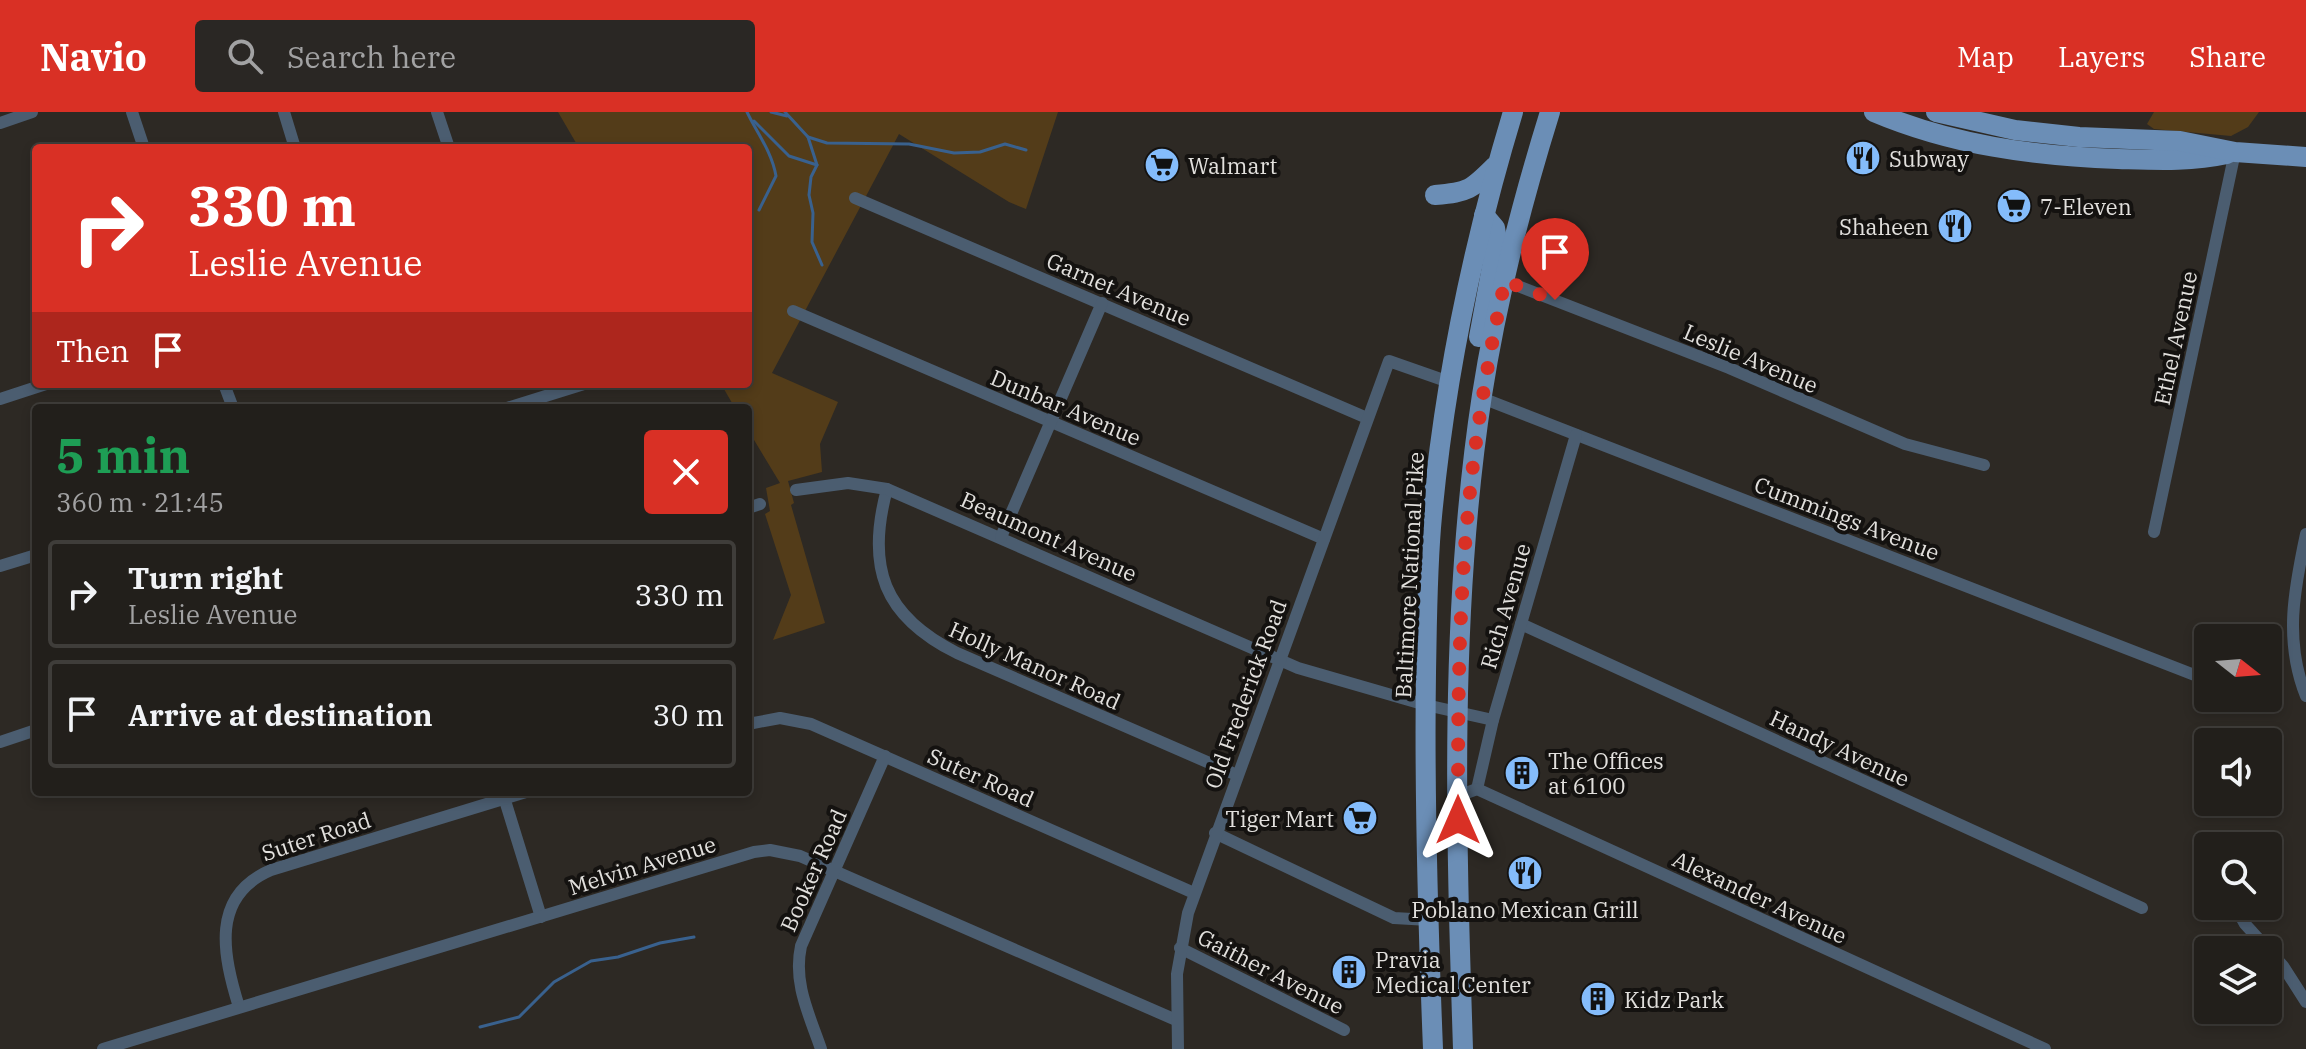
<!DOCTYPE html>
<meta charset="utf-8">
<style>
body{margin:0;font-family:"IBM Plex Serif",serif;background:#2a2724;color:#f1f3f6;height:100vh;display:flex;flex-direction:column;font-size:30px;white-space:nowrap}
*{box-sizing:border-box;margin:0}
p{font-size:26px;color:#a2a2a3}
.icon{flex:none;width:44px;height:44px;fill:none;stroke:currentColor;stroke-width:2;stroke-linecap:round;stroke-linejoin:round}
.map{position:relative;flex:1;overflow:hidden}
.side{position:absolute;left:32px;top:292px;width:720px;height:392px;display:flex;flex-direction:column;background:#221f1b;border-radius:8px;box-shadow:0 4px 12px #0003,0 0 0 2px #3f3d3a}
.side>*{flex:none}
.guide{position:absolute;left:32px;top:32px;width:720px;height:244px;border-radius:8px;box-shadow:0 4px 12px #0003,0 0 0 2px #3f3d3a;background:#d93025;color:#fff;overflow:hidden}
.needle{width:52px;rotate:107deg}
.controls{position:absolute;left:2194px;top:512px;display:grid;gap:16px}
.controls a{display:grid;place-items:center;width:88px;height:88px;border-radius:8px;background:#221f1b;box-shadow:0 4px 12px #0003,0 0 0 2px #3f3d3a;font-size:40px}
.pin{position:absolute;display:grid;place-items:center;width:68px;height:68px;color:#fff;margin:-82px -34px;border-radius:50% 50% 50% 0;rotate:-45deg;box-shadow:0 0 8px #0007}
.pin .icon{rotate:45deg}
.me{position:absolute;width:88px;margin:-44px;rotate:0deg;stroke-linejoin:round;filter:drop-shadow(0 0 6px #0008)}
.turn{display:flex;align-items:center;gap:28px;height:168px;padding:0 24px;font-size:36px}
.turn .icon{width:104px;height:104px;stroke-width:2.5}
.turn b{display:block;font-size:56px;line-height:68px}
.then{display:flex;align-items:center;height:76px;padding:0 24px;background:#0003;gap:16px;font-size:30px}
.round{display:grid;place-items:center;flex:none;width:84px;height:84px;border-radius:8px;background:#2a2724}
.headline{display:flex;align-items:center;justify-content:space-between;height:136px;padding:0 24px}
h1{font-size:48px;font-weight:700;line-height:60px;color:#1e9e55}
ul{padding:0;list-style:none}
li{display:flex;align-items:center;gap:24px;height:108px;margin:0 16px 12px;padding:0 8px;border:4px solid #3f3d3a;border-radius:8px}
li div{flex:1}
li b{display:block;font-size:30px}
li em{font-style:normal}
header{display:flex;align-items:center;gap:48px;box-sizing:border-box;height:112px;padding:0 40px;background:#d93025;color:#fff}
header strong{font-size:38px}
nav{display:flex;gap:44px;margin-inline-start:auto;font-size:28px}
.search{width:560px;height:72px;background:#2a2724;display:flex;align-items:center;gap:20px;box-sizing:border-box;padding:0 28px;border-radius:8px;color:#a2a2a3;font-size:30px}
.map>svg:first-child{display:block}
.green{fill:#533c19}
.lines{fill:none;stroke-linecap:round;stroke-linejoin:round}
.stream{stroke:#39618e;stroke-width:3}
.street{stroke:#4b5d70;stroke-width:12}
.primary{stroke:#6b8eb6;stroke-width:20}
.route{stroke:#d93025;stroke-width:14;stroke-dasharray:0 25.2}
.labels{text-anchor:middle;dominant-baseline:central;stroke-width:8;stroke-linejoin:round;paint-order:stroke}
.poi-label{font-size:22px;fill:#e2e0dd;stroke:#141210;text-anchor:start}
.street-label{font-size:22px;fill:#e2e0dd;stroke:#141210}
</style>
<header>
<strong>Navio</strong>
<div class="search"><svg class="icon" aria-label="search" viewBox="0 0 24 24"><circle cx="10" cy="10" r="6"/><path d="M15 15l6 6"/></svg>Search here</div>
<nav><a>Map</a><a>Layers</a><a>Share</a></nav>
</header>
<div class="map">
<svg width="2306" height="937" viewBox="0 0 2306 937">
<rect width="100%" height="100%" fill="#2d2924"/>
<g class="green">
<path d="M558,0h500l-32,97 -17,-7 -110,-68 -127,239 66,29 -18,42 2,28 -34,9 6,22 -3,2 34,118 -52,17 18,-45 -26,-81 5,-3 -4,-23 14,-5 -32,-53v-22h-13l-14,-24h27v-236h-169z"/>
<path d="M2154,0h105l-11,15 -17,9 -77,-7 -7,-5z"/>
</g>
<g class="lines">
<g class="stream">
<path d="M747,0c10,21 25,40 29,64l-17,34"/>
<path d="M771,0l16,4"/>
<path d="M785,0l23,25 9,28 -6,12 -2,18 4,18 -1,29 10,23"/>
<path d="M754,9l35,35 28,9"/>
<path d="M808,25l19,6 82,1 45,9 26,-1 25,-8 21,6"/>
<path d="M480,915l39,-10 35,-35 37,-21 27,-4 42,-14 34,-6"/>
</g>
<g class="street">
<path d="M132,0l12,36"/>
<path d="M284,0l11,36"/>
<path d="M437,0l12,36"/>
<path d="M0,11l32,-11"/>
<path d="M855,86l512,220"/>
<path d="M1505,169l224,87 176,76 79,21"/>
<path d="M793,199l531,228"/>
<path d="M224,272l9,24"/>
<path d="M1482,286l715,278"/>
<path d="M0,287l46,-15"/>
<path d="M507,296l77,-24"/>
<path d="M887,377c-21,78 -4,127 70,164l280,122"/>
<path d="M796,378l52,-7 39,6 411,179 128,37 67,15"/>
<path d="M748,396l12,-4"/>
<path d="M2154,420l81,-380"/>
<path d="M2306,422c-12,56 -22,107 0,162"/>
<path d="M1001,425l101,-234"/>
<path d="M0,454l36,-11"/>
<path d="M1521,512l621,284"/>
<path d="M748,612l32,-6 31,6 383,169"/>
<path d="M0,630l36,-12"/>
<path d="M1477,677l16,-69 83,-285"/>
<path d="M503,682l38,123"/>
<path d="M1458,684l19,-7 568,260"/>
<path d="M1215,721l179,85 35,2"/>
<path d="M2235,794l10,18 38,42 23,36"/>
<path d="M1180,836l164,82"/>
<path d="M239,895c-16,-52 -29,-111 32,-137l255,-78"/>
<path d="M103,937l651,-197 16,-2 30,6 376,164"/>
<path d="M821,937c-12,-35 -28,-66 -20,-103l84,-190"/>
<path d="M1178,937l-1,-75 11,-61 201,-552 60,21"/>
</g>
<g class="primary">
<path d="M1874,0c78,33 159,44 244,47 37,1 72,3 109,-5"/>
<path d="M1936,0l79,18 64,7 101,4 55,11 71,5"/>
<path d="M1435,83c34,-3 36,-5 60,-29"/>
<path d="M1479,225l18,-97 -2,-12 -11,-13"/>
<path d="M1433,937c-5,-125 -9,-251 -7,-376 1,-52 1,-105 6,-157 13,-138 41,-272 81,-404"/>
<path d="M1463,937c-7,-217 -14,-438 19,-654 15,-96 39,-190 68,-283"/>
</g>
</g>
<g class="lines">
<path class="route" d="M1458,708c0,-75 0,-151 4,-225 5,-106 20,-211 43,-314l50,19"/>
</g>
<defs>
<symbol id="restaurant-disc" viewBox="-11 -11 22 22"><circle r="9.5" fill="#84bcfb" stroke="#141210"/><path d="M-5-6h1v4h1v-4h1v4h1v-4h1v5L-1.5 .5V6h-2V.5L-5-1ZM5-6V6H3V1.5H1.5Q1.5-4 5-6Z" fill="#111"/></symbol>
<symbol id="supermarket-disc" viewBox="-11 -11 22 22"><circle r="9.5" fill="#84bcfb" stroke="#141210"/><path d="M-6-5.5h2.5l.6 2H6L4.5 2H-2.5L-4.4-4H-6ZM-1.5 3.2a1.3 1.3 0 1 0 .1 0ZM3 3.2a1.3 1.3 0 1 0 .1 0Z" fill="#111"/></symbol>
<symbol id="building-disc" viewBox="-11 -11 22 22"><circle r="9.5" fill="#84bcfb" stroke="#141210"/><path d="M-4-6H4V6H1V3H-1V6H-4ZM-2.5-4.3h1.7v1.8h-1.7ZM.8-4.3h1.7v1.8H.8ZM-2.5-1h1.7V.8h-1.7ZM.8-1h1.7V.8H.8Z" fill="#111"/></symbol>
</defs>
<g fill-rule="evenodd">
<use href="#restaurant-disc" x="1843" y="26" width="40" height="40"/>
<use href="#supermarket-disc" x="1142" y="33" width="40" height="40"/>
<use href="#supermarket-disc" x="1994" y="74" width="40" height="40"/>
<use href="#restaurant-disc" x="1935" y="94" width="40" height="40"/>
<use href="#building-disc" x="1502" y="641" width="40" height="40"/>
<use href="#supermarket-disc" x="1340" y="686" width="40" height="40"/>
<use href="#restaurant-disc" x="1505" y="741" width="40" height="40"/>
<use href="#building-disc" x="1329" y="840" width="40" height="40"/>
<use href="#building-disc" x="1578" y="867" width="40" height="40"/>
</g>
<g class="labels">
<g class="poi-label">
<text x="1889" y="46">Subway</text>
<text x="1188" y="53">Walmart</text>
<text x="2040" y="94">7-Eleven</text>
<text x="1929" y="114" text-anchor="end">Shaheen</text>
<text x="1548" y="648">The Offices<tspan x="1548" dy="25">at 6100</tspan></text>
<text x="1334" y="706" text-anchor="end">Tiger Mart</text>
<text x="1525" y="797" text-anchor="middle">Poblano Mexican Grill</text>
<text x="1375" y="847">Pravia<tspan x="1375" dy="25">Medical Center</tspan></text>
<text x="1624" y="887">Kidz Park</text>
</g>
<g class="street-label">
<text transform="translate(1119 177) rotate(23)">Garnet Avenue</text>
<text transform="translate(2175 226) rotate(-78)">Ethel Avenue</text>
<text transform="translate(1751 246) rotate(23)">Leslie Avenue</text>
<text transform="translate(1066 295) rotate(23)">Dunbar Avenue</text>
<text transform="translate(1847 406) rotate(21)">Cummings Avenue</text>
<text transform="translate(1049 424) rotate(24)">Beaumont Avenue</text>
<text transform="translate(1409 463) rotate(-87)">Baltimore National Pike</text>
<text transform="translate(1505 494) rotate(-74)">Rich Avenue</text>
<text transform="translate(1035 553) rotate(24)">Holly Manor Road</text>
<text transform="translate(1245 582) rotate(-70)">Old Frederick Road</text>
<text transform="translate(1840 636) rotate(25)">Handy Avenue</text>
<text transform="translate(981 665) rotate(24)">Suter Road</text>
<text transform="translate(316 724) rotate(-18)">Suter Road</text>
<text transform="translate(642 753) rotate(-17)">Melvin Avenue</text>
<text transform="translate(813 758) rotate(-66)">Booker Road</text>
<text transform="translate(1760 785) rotate(25)">Alexander Avenue</text>
<text transform="translate(1271 859) rotate(27)">Gaither Avenue</text>
</g>
</g>
</svg>
<div class="controls">
<a><svg class="needle" viewBox="-14 -14 28 28"><path d="M0-13l5 13h-10z" fill="#e53935"/><path d="M0 13l5-13h-10z" fill="#a2a2a3"/></svg></a>
<a><svg class="icon" aria-label="sound" viewBox="0 0 24 24"><path d="M4 9h4l5-4v14l-5-4H4zM17 9q2 3 0 6"/></svg></a>
<a><svg class="icon" aria-label="search" viewBox="0 0 24 24"><circle cx="10" cy="10" r="6"/><path d="M15 15l6 6"/></svg></a>
<a><svg class="icon" aria-label="layers" viewBox="0 0 24 24"><path d="M12 4l9 5-9 5-9-5zM3 14l9 5 9-5"/></svg></a>
</div>
<div class="pin" style="left:1555px;top:188px;background:#d93025"><svg class="icon" aria-label="arrive" viewBox="0 0 24 24"><path d="M6 21V4h12l-3 4 3 4H6"/></svg></div>
<svg class="me" style="left:1458px;top:708px" viewBox="-20 -20 40 40"><path d="M0-17L14 15 0 8-14 15z" fill="#d93025" stroke="#fff" stroke-width="4"/></svg>
<div class="guide">
<div class="turn"><svg class="icon" aria-label="right" viewBox="0 0 24 24"><path d="M7 20v-9h11M14 6l5 5-5 5"/></svg><div><b>330 m</b>Leslie Avenue</div></div>
<div class="then">Then<svg class="icon" aria-label="arrive" viewBox="0 0 24 24"><path d="M6 21V4h12l-3 4 3 4H6"/></svg></div>
</div>
<section class="side">
<div class="headline"><div><h1>5 min</h1><p>360 m · 21:45</p></div><a class="round" style="background:#d93025;color:#fff"><svg class="icon" aria-label="close" viewBox="0 0 24 24"><path d="M6 6l12 12M18 6L6 18"/></svg></a></div>
<ul>
<li><svg class="icon" aria-label="right" viewBox="0 0 24 24"><path d="M7 20v-9h11M14 6l5 5-5 5"/></svg><div><b>Turn right</b><p>Leslie Avenue</p></div><em>330 m</em></li>
<li><svg class="icon" aria-label="arrive" viewBox="0 0 24 24"><path d="M6 21V4h12l-3 4 3 4H6"/></svg><div><b>Arrive at destination</b></div><em>30 m</em></li>
</ul>
</section>
</div>
